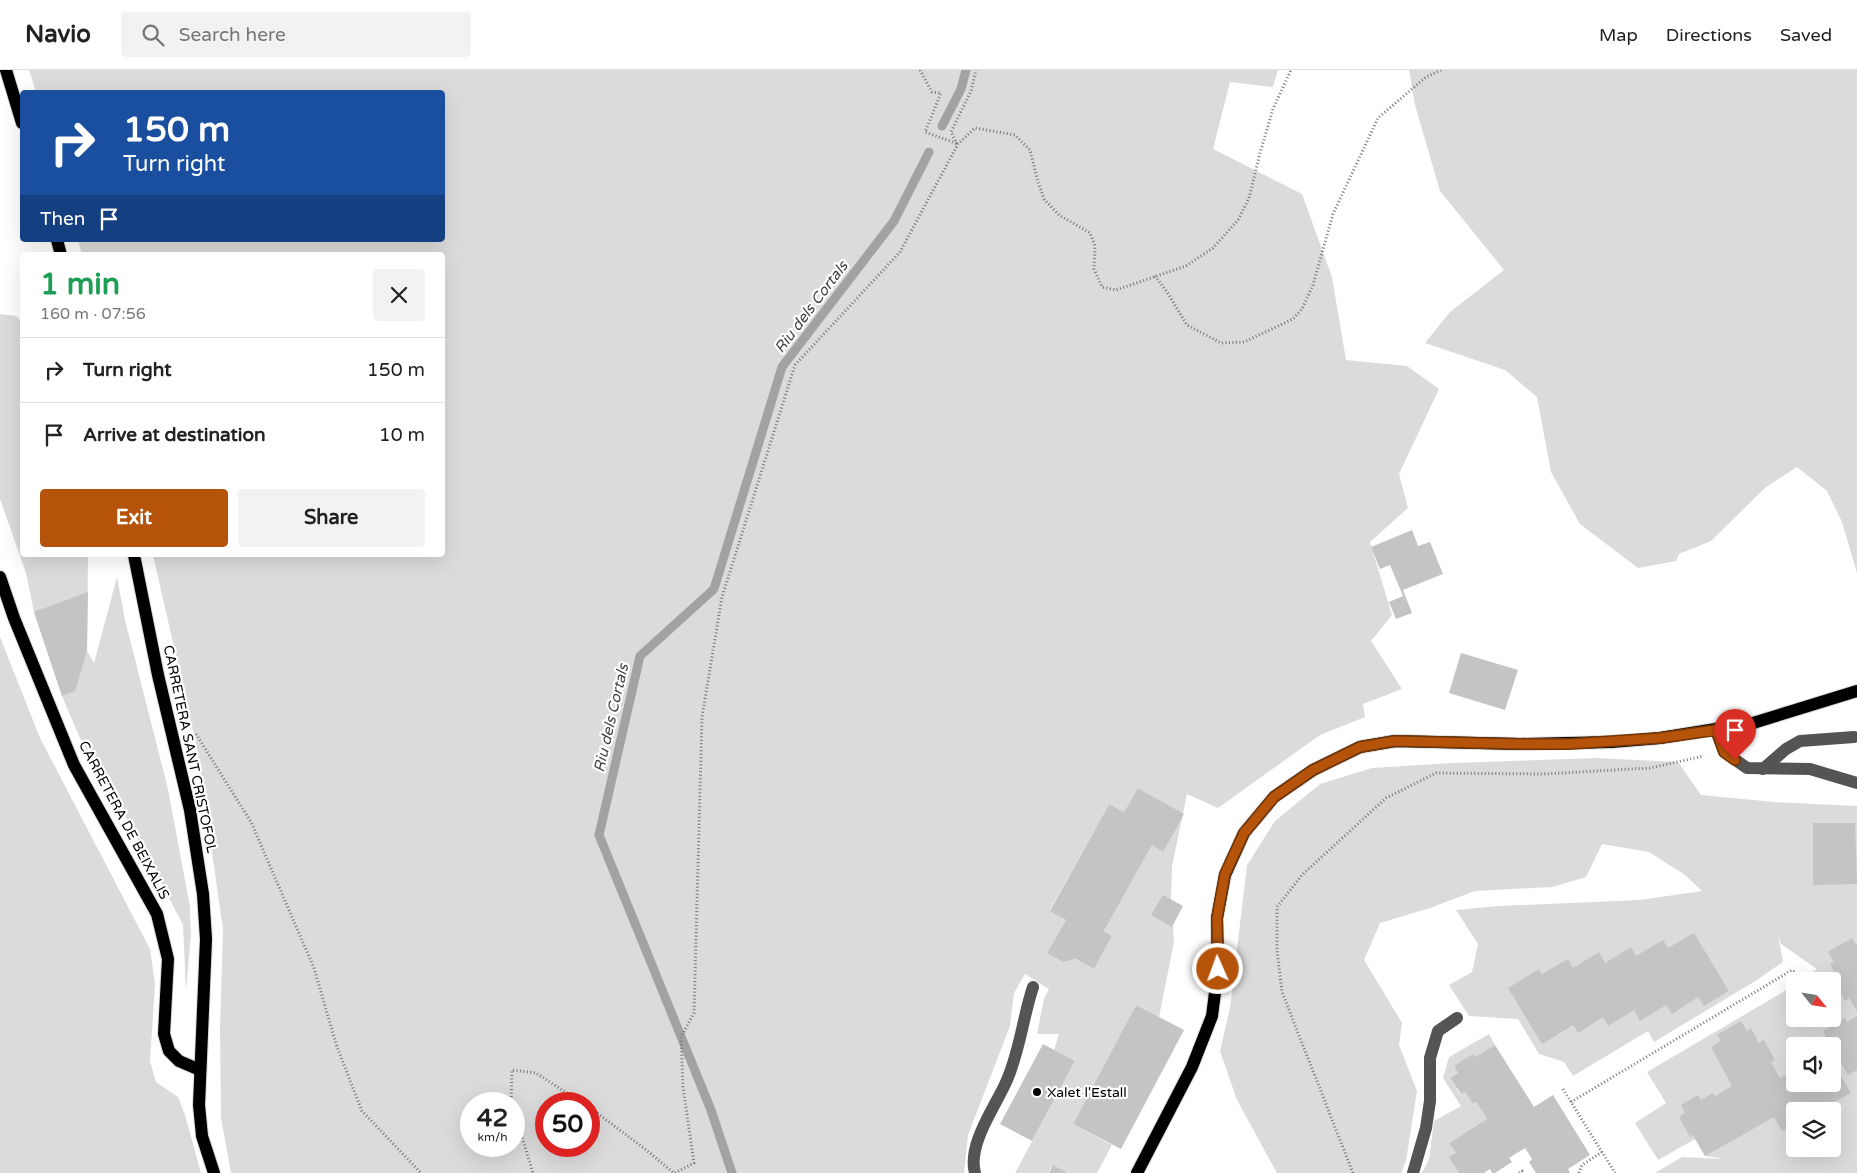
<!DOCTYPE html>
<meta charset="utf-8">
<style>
body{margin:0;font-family:"Varela Round",sans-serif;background:#f2f2f2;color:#222;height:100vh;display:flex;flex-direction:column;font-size:19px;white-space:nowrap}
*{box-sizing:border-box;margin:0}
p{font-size:16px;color:#767676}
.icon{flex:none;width:28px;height:28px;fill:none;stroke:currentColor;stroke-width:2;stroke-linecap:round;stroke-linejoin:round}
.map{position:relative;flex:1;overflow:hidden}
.sheet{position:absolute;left:20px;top:182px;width:425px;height:305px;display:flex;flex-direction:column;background:#fff;border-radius:5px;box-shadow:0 5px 20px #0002}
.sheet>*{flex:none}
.top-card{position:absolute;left:20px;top:20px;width:425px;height:152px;border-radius:5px;box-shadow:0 5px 20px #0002;background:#1a4fa0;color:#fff;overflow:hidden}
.needle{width:32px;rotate:120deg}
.controls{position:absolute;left:1786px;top:902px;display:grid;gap:10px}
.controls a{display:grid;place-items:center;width:55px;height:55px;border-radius:5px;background:#fff;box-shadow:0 5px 20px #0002;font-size:25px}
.speed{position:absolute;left:460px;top:1022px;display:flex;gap:10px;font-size:25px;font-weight:700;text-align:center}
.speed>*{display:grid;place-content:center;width:65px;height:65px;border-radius:50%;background:#fff;box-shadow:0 5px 20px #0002;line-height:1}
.speed small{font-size:12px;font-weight:400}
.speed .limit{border:8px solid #d22;background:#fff;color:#111}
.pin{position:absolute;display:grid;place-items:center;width:42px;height:42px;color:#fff;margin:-51px -21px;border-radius:50% 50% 50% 0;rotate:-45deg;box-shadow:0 0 5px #0007}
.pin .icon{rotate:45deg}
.me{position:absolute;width:55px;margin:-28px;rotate:358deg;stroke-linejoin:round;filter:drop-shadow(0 0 4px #0008)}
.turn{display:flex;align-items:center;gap:18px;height:105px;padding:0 20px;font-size:22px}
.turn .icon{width:65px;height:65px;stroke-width:2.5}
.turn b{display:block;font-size:35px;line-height:42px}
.then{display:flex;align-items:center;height:48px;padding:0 20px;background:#0003;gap:10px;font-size:19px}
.round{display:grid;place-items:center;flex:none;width:52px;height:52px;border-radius:5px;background:#f2f2f2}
.summary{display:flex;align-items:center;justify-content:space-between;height:85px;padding:0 20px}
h1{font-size:30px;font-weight:700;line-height:38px;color:#1e9e55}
.button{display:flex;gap:10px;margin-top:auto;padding:10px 20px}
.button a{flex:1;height:58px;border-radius:5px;background:#b45309;color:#fff;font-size:20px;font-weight:700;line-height:58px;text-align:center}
.button a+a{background:#f2f2f2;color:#222}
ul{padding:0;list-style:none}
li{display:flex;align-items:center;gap:15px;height:65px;padding:0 20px;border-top:1px solid #e0e0e0}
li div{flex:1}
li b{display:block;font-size:19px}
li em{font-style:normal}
header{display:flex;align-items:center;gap:30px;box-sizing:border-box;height:70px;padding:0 25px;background:#fff;border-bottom:1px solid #e0e0e0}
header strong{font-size:24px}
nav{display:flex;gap:28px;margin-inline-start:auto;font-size:18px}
.search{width:350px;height:45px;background:#f2f2f2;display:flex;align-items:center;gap:12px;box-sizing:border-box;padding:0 18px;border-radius:5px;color:#767676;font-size:19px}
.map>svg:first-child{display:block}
.green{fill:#dbdbdb;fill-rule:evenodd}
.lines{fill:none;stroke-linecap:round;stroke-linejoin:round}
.stream{stroke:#a2a2a2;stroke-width:9}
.building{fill:#c4c4c4}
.major-casing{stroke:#dbdbdb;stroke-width:14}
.path{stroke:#767676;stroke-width:3;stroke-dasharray:1 2.5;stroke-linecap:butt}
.minor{stroke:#545454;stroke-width:12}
.major{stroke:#000;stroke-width:12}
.route-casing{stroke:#753606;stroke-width:12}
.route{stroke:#b45309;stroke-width:9}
.poi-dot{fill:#000;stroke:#fff;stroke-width:2}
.labels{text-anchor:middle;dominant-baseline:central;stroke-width:4.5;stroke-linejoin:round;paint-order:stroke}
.street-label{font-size:14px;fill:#000;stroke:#fff}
.poi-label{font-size:14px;fill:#000;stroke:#fff;text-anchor:start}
.water-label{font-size:15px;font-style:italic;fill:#434343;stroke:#fff}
</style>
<header>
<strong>Navio</strong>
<div class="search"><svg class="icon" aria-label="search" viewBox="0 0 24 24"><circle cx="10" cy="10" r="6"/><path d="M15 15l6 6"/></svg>Search here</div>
<nav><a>Map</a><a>Directions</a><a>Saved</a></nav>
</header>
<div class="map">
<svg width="1857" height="1103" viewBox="0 0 1857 1103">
<rect width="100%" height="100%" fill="#fff"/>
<g class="green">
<path d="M29,0h1249l-5,17 -43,-5 -17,67 89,45 30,83 14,83 61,6 32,23 -40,85 9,34 -38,34 22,73 -21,26 31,48 -39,15 2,13 -45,18 -102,73 -31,-14 -15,73 -1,32 3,43 -15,75 -23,-12 -63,119 39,21 -15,28h-30l-14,-8 -5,8h-33l60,-112 -21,-11 5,-16h-22l7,-35 5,-10 -24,-15 -11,19 -4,33 -42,109 -4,38h-733l-10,-55 -1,-90 3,-99 -26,-181 -44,-193h289v-300h-360l-4,-15h364v-148h-406zM1138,718l45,26 -20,37 -11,-6 -48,86 8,5 -18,33 -18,-10 -13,3 -16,-9 19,-33 -16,-10 59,-106 15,8zM471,1034h43v42h-43zM546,1034h43v42h-43z"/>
<path d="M1409,0h448v503l-15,-51 -15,-31 -30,-24 -31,20 -55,54 -32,13 -3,7 -38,7 -58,-44 -29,-52 -14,-75 -32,-27 -80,-27 25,-31 54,-42 -64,-79 -25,-86z"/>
<path d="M0,244l16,2 6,6v233h66l-1,96 7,12 23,-86 8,43 43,169 22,118 1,28 -5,56 -3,-66 -41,-79 -63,-110 -17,-40 -28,-84 -8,-39 -26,-74z"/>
<path d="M0,567l40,101 110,211 5,35 -5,77 6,21 22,15 7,18 16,58h-201z"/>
<path d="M1597,688l81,4 23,33 73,7 83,4v367h-202l27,-16 42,2 -19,-3 -10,-17 -37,21 -23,-37 31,-20 -19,-31 148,-87v34h37v-38h-32l17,-12 -36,-25 -3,-9 5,27 -26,18 -103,62 -6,-11 -75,45 -9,-14 -25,-8 -21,-35 -49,-3 -20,-31 23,-13 6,-28 -22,-34 43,-4 141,-6 62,-9 -17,-16 -36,-23 -47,-8 -16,33 -34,10 -77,4 -45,17 -50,15 -16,37 38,63 -3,22 18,46 -11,70 -5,12h-124l-40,-73 -17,-49 10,-43 17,-143 28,-44 45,-37 52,-16 81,-5zM1795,976h37v38h-37zM1795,1041h37v38h-37z"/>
<path d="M1489,964l6,11 -20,12 -21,9 4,7 -8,5 10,16 5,-2 8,12 3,-2 11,17 -38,24 7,10 -6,4 9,16h-37l7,-14 5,-38 27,-15 -18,-28 6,-21z"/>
</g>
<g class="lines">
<g class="stream">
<path d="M942,56l19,-37 5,-19"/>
<path d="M732,1103l-21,-63 -112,-275 41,-179 74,-67 68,-222 112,-146 35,-69"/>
</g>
</g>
<g class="building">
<path d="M1412,460l6,16 12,-4 13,32 -40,16 9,23 -16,6 -7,-17 14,-6 -13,-31 -10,4 -9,-22z"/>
<path d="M88,522l-1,59 -12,40 -13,5 -28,-84z"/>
<path d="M1461,583l57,17 -13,40 -56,-17z"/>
<path d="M1138,718l46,26 -21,38 -11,-7 -48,86 8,5 -18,33 -18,-10 -13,3 -16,-9 19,-33 -16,-9 59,-107 15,8z"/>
<path d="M1813,753h42l2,61 -44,1z"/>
<path d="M1163,825l20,11 -11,21 -21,-12z"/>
<path d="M1694,863l35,58 -25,15 -6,-9 -26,17 -6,-9 -26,16 -6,-11 -26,16 -5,-9 -25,16 -5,-8 -31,19 -34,-56 31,-19 3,5 26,-15 5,9 26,-16 6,11 26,-16 5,9 27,-16 5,8z"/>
<path d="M1852,868l4,7 1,-1v67l-8,-13 -4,3 -11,-20 4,-2 -8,-15 4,-2 -6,-10z"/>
<path d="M1136,935l48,25 -63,119 -48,-25z"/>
<path d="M1857,946v54l-9,5 -11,-19 -5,2v-12h-6l-2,-3 4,-3 -5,-9 22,-13 2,4z"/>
<path d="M1741,951l6,10 4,-3 8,15 5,-3 11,20 -4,2 9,16 12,-6 -2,-4 5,-3v19h37v-23l19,32 -34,18h-22v13l-13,7 -8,-14 -69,39 -12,-21 -3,2 -11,-20 6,-4 -4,-8 17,-10 3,5 12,-7 2,3 17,-10 -21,-39 10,-6 -4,-6z"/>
<path d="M1043,974l32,17 -43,80 -32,-17z"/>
<path d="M1495,975l39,62 19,-12 37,60 -22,14 2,4h-34l-7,-11 3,-3 -7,-11 -16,10 3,4 -17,11h-3l-2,-4 -6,4h-25l-10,-16 7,-4 -7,-10 38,-24 -11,-17 -3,2 -8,-12 -4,2 -11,-16 8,-5 -4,-7 19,-12 2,3z"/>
<path d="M1053,1095l15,8h-19z"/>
</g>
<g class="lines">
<defs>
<g id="major">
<path d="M6,0l16,53"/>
<path d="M57,170l4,15"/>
<path d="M134,485l24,120 32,135 13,84 3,45 -7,166 3,31 12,37"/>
<path d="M0,507l14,41 60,147 83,149 11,45 -4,75 5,17 10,10 21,9"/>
<path d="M1137,1103l55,-106 20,-51 6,-47 -1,-51 8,-43 19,-42 30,-36 39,-27 47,-23 35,-6 125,3 92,-2 48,-4 93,-15 104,-32"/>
</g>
</defs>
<use href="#major" class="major-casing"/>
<g class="path">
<path d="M920,0l12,22 9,1 -16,39 33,12"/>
<path d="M957,74l-6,-12 20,-41 5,-21"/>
<path d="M1155,206l12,16 20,33 34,18 23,-1 49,-23 9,-10 11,-24 20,-71 45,-96 48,-41 15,-7"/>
<path d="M196,664l55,88 63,146 23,79 25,64 59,62"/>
<path d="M1832,932l8,6"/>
<path d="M1563,1019l52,84"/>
<path d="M1571,1032l221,-132 14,11"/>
<path d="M511,1034l1,-34 24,3 48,31"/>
<path d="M589,1037l56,42 29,24"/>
<path d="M514,1041l19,62"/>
<path d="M675,1103l19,-10 -11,-76 -2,-50 13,-24 8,-296 20,-120 73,-232 105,-113 58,-108 17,-16 40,7 15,15 8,32 6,17 15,16 31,18 5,13 -1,23 8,18 14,3 70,-24 27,-18 25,-28 11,-22 11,-45 13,-44 18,-39"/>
<path d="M1353,1103l-71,-181 -5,-42v-43l25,-32 84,-77 50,-25 107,1 107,-6 54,-12"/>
<path d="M1519,1103l3,-2 1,2"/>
<path d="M1579,1103l3,-8 20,-13"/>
</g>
<g class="minor">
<path d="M1716,660l8,22 23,16 63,1 47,14"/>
<path d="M1763,699l23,-20 14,-8 54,-4"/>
<path d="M975,1103c-8,-29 21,-67 32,-93 13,-30 16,-63 26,-93"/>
<path d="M1413,1103l13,-45 4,-27v-43l8,-27 19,-13"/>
</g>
<use href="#major" class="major"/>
</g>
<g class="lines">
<defs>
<path id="route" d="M1218,899l-1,-51 8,-44 19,-41 30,-36 39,-27 47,-23 35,-6 125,3h49l91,-6 56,-8 8,22 11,8"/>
</defs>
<use href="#route" class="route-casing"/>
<use href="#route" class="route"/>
</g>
<circle class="poi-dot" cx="1037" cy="1022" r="5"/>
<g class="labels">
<g class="street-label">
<text transform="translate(190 679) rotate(78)">CARRETERA SANT CRISTOFOL</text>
<text transform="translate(124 750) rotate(62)">CARRETERA DE BEIXALIS</text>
</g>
<g class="poi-label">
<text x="1047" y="1022">Xalet l'Estall</text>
</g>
<g class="water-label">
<text transform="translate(811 237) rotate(-53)">Riu dels Cortals</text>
<text transform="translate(611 648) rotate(-77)">Riu dels Cortals</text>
</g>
</g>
</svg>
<div class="controls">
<a><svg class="needle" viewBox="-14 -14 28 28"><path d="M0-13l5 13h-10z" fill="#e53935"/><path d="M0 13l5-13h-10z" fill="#767676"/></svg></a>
<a><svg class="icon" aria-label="sound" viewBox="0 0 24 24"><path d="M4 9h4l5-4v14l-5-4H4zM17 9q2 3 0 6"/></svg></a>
<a><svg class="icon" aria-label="layers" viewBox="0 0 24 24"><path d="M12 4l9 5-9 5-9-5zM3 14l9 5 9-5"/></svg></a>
</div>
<div class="speed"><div>42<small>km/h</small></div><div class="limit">50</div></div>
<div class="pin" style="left:1735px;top:690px;background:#d93025"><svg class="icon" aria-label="arrive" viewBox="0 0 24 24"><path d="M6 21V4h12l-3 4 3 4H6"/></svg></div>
<svg class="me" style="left:1218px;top:899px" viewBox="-20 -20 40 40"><circle r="17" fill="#b45309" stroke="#fff" stroke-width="3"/><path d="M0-11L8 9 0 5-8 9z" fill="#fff"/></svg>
<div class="top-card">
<div class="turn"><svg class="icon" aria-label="right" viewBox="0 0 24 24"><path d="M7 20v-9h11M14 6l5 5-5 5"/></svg><div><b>150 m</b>Turn right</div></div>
<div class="then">Then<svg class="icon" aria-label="arrive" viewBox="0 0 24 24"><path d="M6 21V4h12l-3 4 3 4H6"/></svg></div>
</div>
<section class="sheet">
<div class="summary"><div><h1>1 min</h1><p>160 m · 07:56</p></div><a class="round"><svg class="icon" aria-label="close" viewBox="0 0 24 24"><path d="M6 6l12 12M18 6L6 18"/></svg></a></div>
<ul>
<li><svg class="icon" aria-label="right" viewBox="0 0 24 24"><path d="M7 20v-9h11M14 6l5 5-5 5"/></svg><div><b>Turn right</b></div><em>150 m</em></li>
<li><svg class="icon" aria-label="arrive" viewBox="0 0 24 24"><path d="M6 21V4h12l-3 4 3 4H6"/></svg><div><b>Arrive at destination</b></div><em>10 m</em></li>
</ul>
<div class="button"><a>Exit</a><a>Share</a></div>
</section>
</div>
